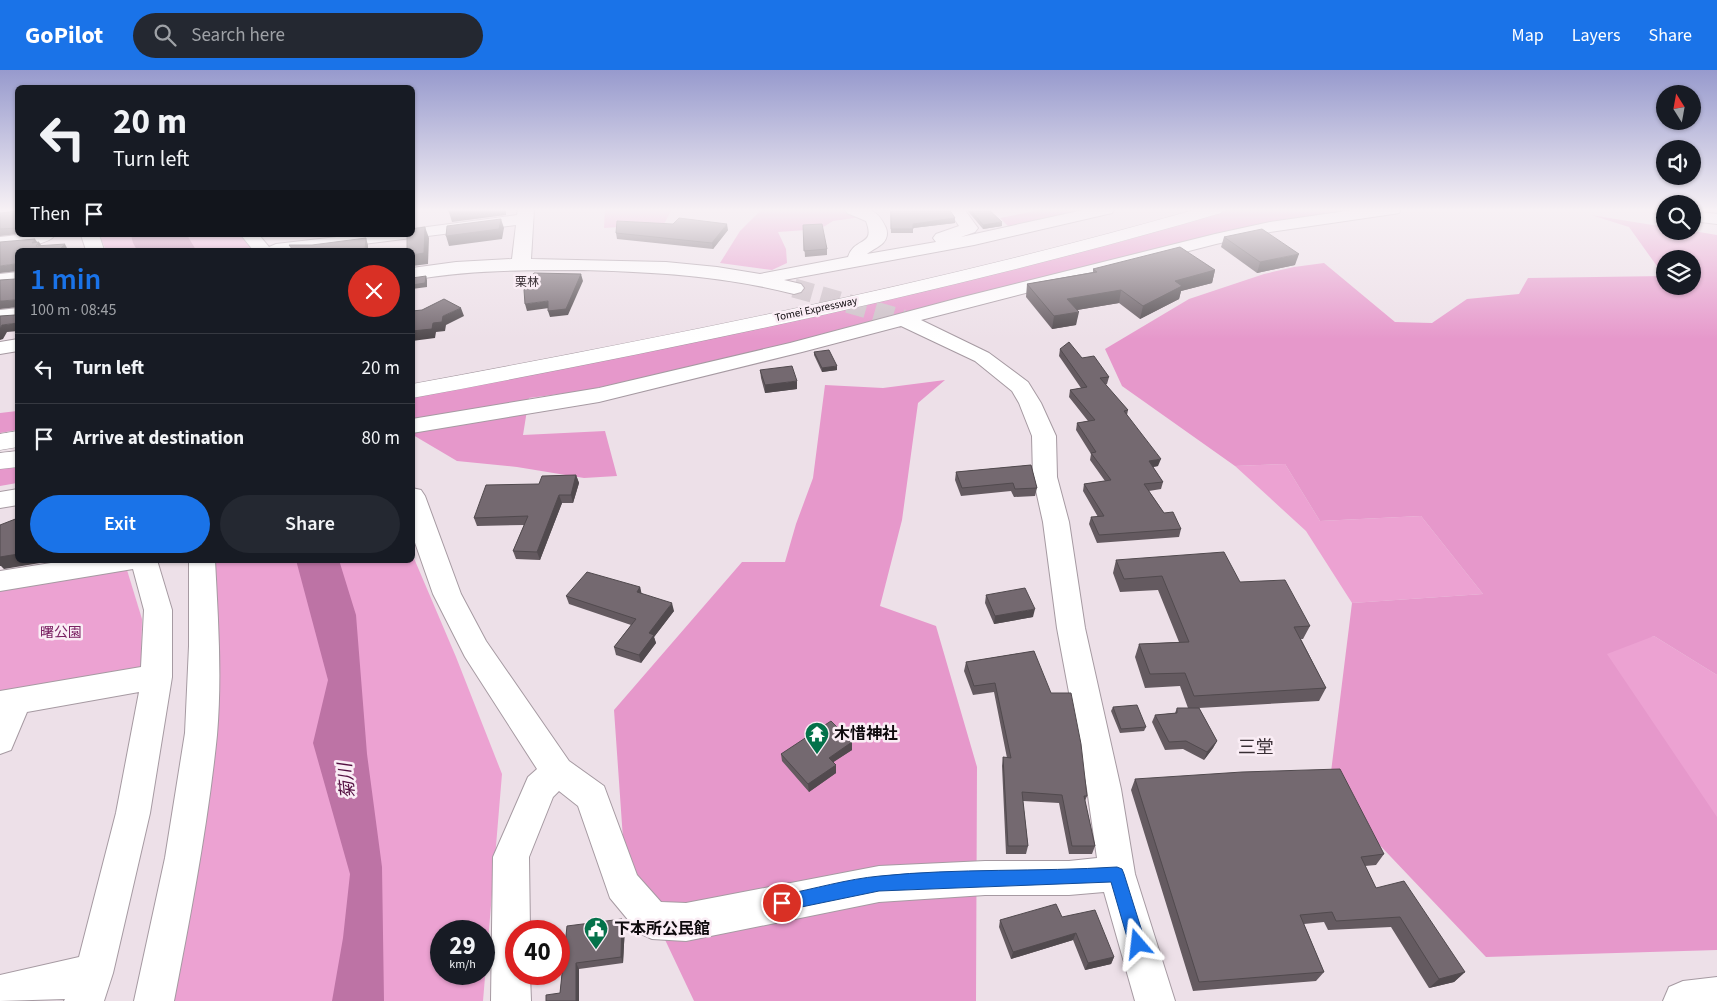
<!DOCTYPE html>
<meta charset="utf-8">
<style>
body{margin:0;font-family:"Source Sans 3","Noto Sans JP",sans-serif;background:#242831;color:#f1f3f6;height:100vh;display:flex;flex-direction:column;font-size:19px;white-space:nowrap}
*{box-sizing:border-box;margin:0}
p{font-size:16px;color:#9ea1a6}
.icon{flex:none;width:28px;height:28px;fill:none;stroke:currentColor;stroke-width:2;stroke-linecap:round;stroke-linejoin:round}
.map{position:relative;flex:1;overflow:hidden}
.sheet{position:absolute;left:15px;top:178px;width:400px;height:315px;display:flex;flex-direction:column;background:#171b24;border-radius:8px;box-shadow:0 1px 4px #0004}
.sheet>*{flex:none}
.guide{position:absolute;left:15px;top:15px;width:400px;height:152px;border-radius:8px;box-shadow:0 1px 4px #0004;background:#171b24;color:#f1f3f6;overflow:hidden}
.needle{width:32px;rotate:349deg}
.controls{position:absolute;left:1656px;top:15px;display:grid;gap:10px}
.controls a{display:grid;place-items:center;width:45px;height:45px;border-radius:50%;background:#171b24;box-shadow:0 1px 4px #0004;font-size:25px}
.speed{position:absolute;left:430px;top:850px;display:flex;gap:10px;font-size:25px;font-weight:700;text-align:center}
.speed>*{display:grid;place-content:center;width:65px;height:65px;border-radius:50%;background:#171b24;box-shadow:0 1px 4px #0004;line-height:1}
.speed small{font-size:12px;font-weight:400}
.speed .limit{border:8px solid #d22;background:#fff;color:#111}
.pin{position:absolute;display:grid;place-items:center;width:42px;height:42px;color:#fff;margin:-21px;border:2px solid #fff;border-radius:50%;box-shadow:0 1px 5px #0007}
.me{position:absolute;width:55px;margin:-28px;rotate:343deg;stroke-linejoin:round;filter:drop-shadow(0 0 4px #0008)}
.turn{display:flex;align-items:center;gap:18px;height:105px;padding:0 15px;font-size:22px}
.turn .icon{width:65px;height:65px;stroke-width:2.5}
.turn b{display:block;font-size:35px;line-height:42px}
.then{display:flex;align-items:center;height:48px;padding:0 15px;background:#0003;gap:10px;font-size:19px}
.round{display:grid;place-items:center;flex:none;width:52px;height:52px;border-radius:26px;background:#242831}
.head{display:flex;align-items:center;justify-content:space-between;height:85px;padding:0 15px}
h1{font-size:30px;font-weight:600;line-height:38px;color:#1a73e8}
.cta{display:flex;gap:10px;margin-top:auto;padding:10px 15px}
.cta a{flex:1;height:58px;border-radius:30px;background:#1a73e8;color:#fff;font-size:20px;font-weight:600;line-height:58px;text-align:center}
.cta a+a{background:#242831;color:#f1f3f6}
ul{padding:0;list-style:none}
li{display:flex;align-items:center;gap:15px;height:70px;padding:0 15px;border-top:1px solid #363941}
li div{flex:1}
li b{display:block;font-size:19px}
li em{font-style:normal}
header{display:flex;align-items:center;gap:30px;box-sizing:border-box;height:70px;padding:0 25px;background:#1a73e8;color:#fff}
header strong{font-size:24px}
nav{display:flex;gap:28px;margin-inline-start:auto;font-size:18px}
.search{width:350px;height:45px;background:#242831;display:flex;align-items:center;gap:12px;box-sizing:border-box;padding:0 18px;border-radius:28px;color:#9ea1a6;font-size:19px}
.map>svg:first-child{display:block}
.green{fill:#eca2d2;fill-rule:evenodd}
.forest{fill:#e698cb;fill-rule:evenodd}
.water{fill:#bd73a5}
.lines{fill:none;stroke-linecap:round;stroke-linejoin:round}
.minor-tunnel{stroke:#ccc0c7;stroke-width:19;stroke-dasharray:19 9;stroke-linecap:butt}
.minor-casing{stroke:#a69aa2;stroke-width:2}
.highway-casing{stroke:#a69aa2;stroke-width:1}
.minor{fill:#fff;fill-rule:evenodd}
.highway{fill:#fff;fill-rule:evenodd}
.wall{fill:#645a60}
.shaded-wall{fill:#514a4e}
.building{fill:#746970;stroke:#514a4e}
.route{fill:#1a73e8;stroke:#114b97}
.labels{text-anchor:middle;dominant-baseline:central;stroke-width:5;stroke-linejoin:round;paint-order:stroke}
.far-street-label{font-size:11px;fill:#0e0a0d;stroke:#faedf5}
.far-neighbourhood-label{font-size:12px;fill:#392f35;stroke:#faedf5}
.park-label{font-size:14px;fill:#7a2062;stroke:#faedf5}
.near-poi-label{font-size:16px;font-weight:bold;fill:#0e0a0d;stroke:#faedf5;text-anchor:start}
.near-neighbourhood-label{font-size:18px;fill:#392f35;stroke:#faedf5}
.near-water-label{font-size:18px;font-style:italic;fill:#541042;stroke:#faedf5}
</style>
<header>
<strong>GoPilot</strong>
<div class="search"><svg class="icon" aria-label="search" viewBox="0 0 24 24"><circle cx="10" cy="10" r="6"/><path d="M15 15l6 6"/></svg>Search here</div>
<nav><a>Map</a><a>Layers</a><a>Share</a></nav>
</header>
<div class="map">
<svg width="1717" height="931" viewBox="0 0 1717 931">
<rect width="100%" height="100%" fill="#ede0e8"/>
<g class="green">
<path d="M605,139h67l-8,15 -60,4z"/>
<path d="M99,165h146l8,15h-147z"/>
<path d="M1285,394l35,57 101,-5 62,78 -131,9 -46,-72 -71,-65z"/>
<path d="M413,486l43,101 46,117 -19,227h-329l56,-441h202zM441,861h43v43h-43z"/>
<path d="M127,500l15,49 -1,53 -141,26v-110z"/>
<path d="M1654,566l63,39v144l-129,-168z"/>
</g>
<g class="forest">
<path d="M762,139h79l20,8 -28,4 -13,8 -42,3 8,17 1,14 -15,7 -52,-7 20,-32z"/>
<path d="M1045,139h48l-82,20 -11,-11z"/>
<path d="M1231,139h143l-183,32 -386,102 -223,48 -53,7 -6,37 82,-4 12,45 -33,2 -67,-11 -60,-6 -44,-26 -1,-39 565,-118 150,-38z"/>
<path d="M1591,145l74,12v4h28l24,4v440l-63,-39 -47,18 110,163v133l-231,7 -133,-140 -22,-45 21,-169 131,-9 -62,-78 -101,5 -35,-57 -50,2 -113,-80 -17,-37 84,-50 75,-25 30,-7 30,-4 71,59 37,1 35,-24 52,-5 9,-16 136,-2 -35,-49zM1665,189h27v27h-27z"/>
<path d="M945,310l-27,23 -16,117 -22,86 56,20 41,141 -1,234h-282l-70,-148 -10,-143 128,-148h43l11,-38 17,-46 12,-93 58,3z"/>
<path d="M17,341v19l-17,3v-20z"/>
<path d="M17,395v18l-17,3v-18z"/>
</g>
<g class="water">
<path d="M131,165h56l9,15h-59l-4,-7z"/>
<path d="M296,490h43l17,55 11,139 15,113 2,134h-52l11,-63 7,-64 -37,-131 15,-63z"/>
</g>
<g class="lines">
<path class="minor-tunnel" d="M794,218l109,31"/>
<defs>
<g id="minor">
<path d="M518,139h16l-3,50 135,3 51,5 43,7 88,-17c7,-21 28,-10 18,-36l-19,-8 -2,-4c22,0 31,-3 41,19 2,5 1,11 -3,15 -4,4 -11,7 -16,11l69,-12 -3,-4 3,-4 23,-8 -9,-14 2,-3h12l14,19 -3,4 -14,5 127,-28h26l-2,4 -138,32 -190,35 17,4 3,4 -3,4 -7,2c-70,-18 -139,-22 -211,-24 -57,0 -114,0 -171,10v-12l44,-6 56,-3 4,-34 -201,25h-62l-12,-15h18l10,12 7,-3 78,-9h58v-6l105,-14z"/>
<path d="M1360,139h41l-2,4 -6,1 -123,18 -54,12 -295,76 68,33 39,29 13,21 15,33 1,41 12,45 16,106 36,161 14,85 40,127h-40l-31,-109 -35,3h-84l-106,7 -193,39 -34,-2 -13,-6 -29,-35 -32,-92 -19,-15 -6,6 -24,60 1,74h-14v43h14l1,27h-40l2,-144 35,-80 9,-8 -72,-112 -32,-63 -21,-60v-46l9,2 4,6 36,98 25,47 83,120 35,25 33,89 24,27 25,1 193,-37 106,-5h84l28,-3 -10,-69 -30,-161 -14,-106 -10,-45 -1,-41 -13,-33 -7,-12 -37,-30 -74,-35 -99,26 -203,50 -187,31v-14l187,-31 191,-45 169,-45 256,-64 55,-12z"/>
<path d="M1651,139h14v7l-12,-3z"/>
<path d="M1692,141l25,3v10l-25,-3z"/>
<path d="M18,165h37c-8,12 -41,11 -55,12v-10z"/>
<path d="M81,165h18l5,15h-18z"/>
<path d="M18,202v12l-18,2v-12z"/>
<path d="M18,238v12l-18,2v-12z"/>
<path d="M18,269v12l-18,3v-12z"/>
<path d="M18,419v16l-18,3v-16z"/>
<path d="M70,490h87l15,50v67l-22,136 -37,160 -9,28h-40l1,-2 -65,2v-26l79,-18 37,-144 23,-121 -112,20 -16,38 -11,4v-63l141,-24 3,-57 -11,-41 -133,22v-20z"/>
<path d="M189,490h26c3,58 7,117 2,175 -9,89 -26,178 -43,266h-40l31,-143 20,-125 4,-87z"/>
<path d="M1717,907v24h-54l6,-14 14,-6z"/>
</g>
<g id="highway">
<path d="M1197,139h27l-3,4c-265,78 -537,134 -809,185v-14c264,-49 528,-101 785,-175z"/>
<path d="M18,361v16l-18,3v-16z"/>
<path d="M18,381v16l-18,2v-16z"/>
</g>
</defs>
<use href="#minor" class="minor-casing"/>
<use href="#highway" class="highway-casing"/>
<use href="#minor" class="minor"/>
<use href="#highway" class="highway"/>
</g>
<g class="wall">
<path d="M890,139h61l-1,2 5,7v5l-42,5v5h-22z"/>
<path d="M966,139h22l14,17 -19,3z"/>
<path d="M18,141v23l-18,2v-23z"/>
<path d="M673,154l55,6 -15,19 -96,-10 -1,-6z"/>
<path d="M803,155l24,24v6l-22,2z"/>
<path d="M1224,167l71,28 -38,8 -36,-26z"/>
<path d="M1093,199l122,1 -3,13 -31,8 -2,8 -39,20 -21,-16 -42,7 -1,15 -24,4 -26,-32 1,-13 66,-12z"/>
<path d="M1060,279l22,9 27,19 -2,7 -2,1 23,25 -1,5 31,51 -5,1 10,15 -2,7 -12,2 15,22 17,16 -2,8 -82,6 -8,-19 2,-7h7l-15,-26 1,-7 21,-3 -15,-21 1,-6 -15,-24 1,-7 11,-2 -19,-24 1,-7 11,-2 -22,-32z"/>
<path d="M814,282l23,18 -15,2 -8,-17z"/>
<path d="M760,300l37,19 -32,4 -4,-15z"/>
<path d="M1031,395l6,23 -2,8 -21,1 -3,-6 -50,5 -6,-16 1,-8z"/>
<path d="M576,405l3,8 -6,20h-11l-22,57 -24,-1 -3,-8 11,-26 -47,1 -3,-8 65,-34z"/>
<path d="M1116,490l124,22 70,44 -7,13h-2l25,49 -7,13 -120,7 18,33 -4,7 -9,12 -21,-11 -18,1 -13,-28 3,-7 20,-2 2,-5h11l-8,-22 -35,2 -10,-31 4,-13 40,-2 -21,-52 -38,2 -7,-19z"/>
<path d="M640,517l1,6 33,18 -20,26 2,6 -15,20 -25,-8 -2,-8 17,-22 -62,-21 -3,-8z"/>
<path d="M986,525l47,22 -39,7 -9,-21z"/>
<path d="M1034,581l53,145 -2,5 10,45 -3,8h-23l-10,-51 -36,-2 5,45 -2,8h-20l-4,-88 1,-9 4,1 -13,-66 -21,3 -9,-24 2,-9z"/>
<path d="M1113,637l33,20 -2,4 -24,2 -9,-22z"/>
<path d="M852,672v8l-19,12 3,11 -27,19 -27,-31 -1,-7z"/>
<path d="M1135,709l249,75 -8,11 -11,1 11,22 89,84 -11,10 -25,6 -38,-61 -63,3 -4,-8 -20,2 20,48 -8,9 -123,10 -62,-201z"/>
<path d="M1062,847l52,40 -3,7 -26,6 -12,-30 -62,19 -12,-32 1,-7z"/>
<path d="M567,856h58l-2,37 -44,6 -19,24z"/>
</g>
<g class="shaded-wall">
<path d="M475,139h31v6l-54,7 -3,-10z"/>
<path d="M955,148v5l-42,5v-4z"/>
<path d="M501,149l3,9 -2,11 -53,7 -3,-10z"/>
<path d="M1002,152v4l-19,3v-4z"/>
<path d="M727,154l1,6 -15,19 -1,-6z"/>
<path d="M425,157l4,11 -1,26 -16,2v-11z"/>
<path d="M366,168l2,7v5h-3z"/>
<path d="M35,169l3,4 1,-1 4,6 -11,-5z"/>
<path d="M65,174l3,6h-5l-2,-2z"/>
<path d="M1299,184l-4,11 -38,8 3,-11z"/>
<path d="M15,194l3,7 -18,2v-7z"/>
<path d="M1215,200l-3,13 -31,8 -2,8 -39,20 3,-13 32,-25z"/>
<path d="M581,204l2,7 -15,34 -18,2 -2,-6z"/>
<path d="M426,206l1,4v7l-15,2v-4z"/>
<path d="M1121,220l-2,13 -54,9 2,-13z"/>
<path d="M15,230l3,7 -18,2v-8z"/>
<path d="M548,231l1,7 -22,3 -2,-7z"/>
<path d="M461,238l3,8 -18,9 -1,6 -9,1 -1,6 -23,3v-10l21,-8 10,-7z"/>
<path d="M1079,242l-3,13 -24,4 2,-13z"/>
<path d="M18,253v8l-11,1 -4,7 -3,1v-12l2,-3z"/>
<path d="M837,296v4l-15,2v-4z"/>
<path d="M797,311v8l-32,4v-8z"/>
<path d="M1161,389l-3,7 -11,2 2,-7z"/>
<path d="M576,405l3,8 -6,20 -2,-8z"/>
<path d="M559,425l3,8 -22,57 -3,-8z"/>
<path d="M18,484v6h40l-54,9 -3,-3h-1v-11z"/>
<path d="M640,517l2,8 -5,-3z"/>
<path d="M672,533l2,8 -20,26 2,6 -15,20 -2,-8 10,-22z"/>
<path d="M1035,539l-2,8 -39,7 1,-8z"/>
<path d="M1217,671l-4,7 -9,12 3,-8z"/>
<path d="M852,672v8l-23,15v-7z"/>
<path d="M836,695v8l-27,19 -1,-8z"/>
<path d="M622,849l3,7 -2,37 -2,-6z"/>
<path d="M1076,863l-3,7 -62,19 2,-7z"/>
<path d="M1114,887l-3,7 -26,6 3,-7z"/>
<path d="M576,893l3,6v32h-3z"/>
<path d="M1465,902l-11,10 -25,6 10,-9z"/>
</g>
<g class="building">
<path d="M449,139h26l-26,3z"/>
<path d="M891,139h58l6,9 -42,6v5h-22z"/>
<path d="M970,139h18l14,13 -19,3z"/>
<path d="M18,141v17l-18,1v-16z"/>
<path d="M679,148l48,6 -15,19 -96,-10 1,-12 56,3z"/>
<path d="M501,149l-2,10 -53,7 1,-10z"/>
<path d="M822,154l5,25 -23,2 -1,-26z"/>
<path d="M425,157l-1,26 -12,2v-5h-5v-15h5v-6z"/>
<path d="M1262,159l37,25 -39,8 -36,-25z"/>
<path d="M366,168l-1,12h-72l-4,-5h23z"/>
<path d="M35,169l-3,4 7,-1 -3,4 29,-2 -4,4h5l-2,2h-46v73l-16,2 -2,3v-12l15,-1v-15l-15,1v-21l15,-1v-15l-15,2v-24z"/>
<path d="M1180,177l35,23 -40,11 7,5 -39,20 -22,-16 -54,9 12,13 -25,4 -27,-32 70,-12 -4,-3z"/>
<path d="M534,203l47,1 -15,35 -18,2v-10l-23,3 -1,-14z"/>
<path d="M426,206l-1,7 -13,2v-7z"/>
<path d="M444,229l17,9 -18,8 -1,6 -9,1 -1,6 -20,2v-20l10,-1z"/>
<path d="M1069,272l13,16 12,-2 15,21 -9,1 28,32 -4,1 37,48 -12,2 14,21 -19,2 20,29 9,-1 8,17 -82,6 -8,-18 13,-1 -20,-32 27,-4 -20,-27 5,-1 -19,-29 18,-3 -25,-30 17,-3 -27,-38z"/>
<path d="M829,280l8,16 -15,2 -8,-16z"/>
<path d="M792,296l5,15 -32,4 -5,-15z"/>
<path d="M1031,395l6,23 -22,1 -2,-6 -51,5 -6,-16z"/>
<path d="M576,405l-5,20h-12l-22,57 -24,-1 15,-35 -54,2 12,-33 53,-1 3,-8z"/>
<path d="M18,448v36l-18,3v-32z"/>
<path d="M1224,482l16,30 45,-2 25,46 -16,1 32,61 -132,8 -9,-23 -35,1 -11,-30 50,-2 -27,-66 -38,3 -8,-19z"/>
<path d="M587,502l53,15 -3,5 35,11 -23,30 5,2 -15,20 -25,-8 22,-28 -70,-23z"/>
<path d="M1025,518l10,21 -40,7 -9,-21z"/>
<path d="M1034,581l17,42h20l10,51 6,52h-3l11,50h-23l-10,-51 -40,-3 6,54h-20l-5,-89 8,1 -16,-75 -21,3 -8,-24z"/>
<path d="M1137,635l9,22 -25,2 -8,-22z"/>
<path d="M1177,638h22l18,33 -10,11 -21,-11 -17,1 -14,-27 22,-2z"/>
<path d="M831,651l21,21 -23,16 7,7 -28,19 -27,-30z"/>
<path d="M1340,699l44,85 -23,3 15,31 28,-7 61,91 -26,7 -39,-62 -64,4 -4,-9 -32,3 24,57 -125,10 -64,-203 107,-7z"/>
<path d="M1056,834l6,13 33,-7 19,47 -26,6 -12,-30 -63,19 -13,-32z"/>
<path d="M622,849l-1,38 -45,6v38h-30v-6l14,-2 7,-67z"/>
</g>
<linearGradient id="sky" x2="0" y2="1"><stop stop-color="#979acd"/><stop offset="0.52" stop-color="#f7f1f5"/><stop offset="1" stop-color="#f7f1f5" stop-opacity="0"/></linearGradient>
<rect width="1717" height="269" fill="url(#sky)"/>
<path class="route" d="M1117,797l5,2 2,5 22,70 -3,6 -5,2 -6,-2 -3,-6 -18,-62 -232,9 -97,20 -5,-3 -3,-5 3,-6 5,-2c32,-6 65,-16 98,-19 78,-8 158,-4 237,-9z"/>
<defs>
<symbol id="temple-pin" viewBox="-11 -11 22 30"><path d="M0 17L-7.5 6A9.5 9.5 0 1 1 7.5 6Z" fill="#04724a" stroke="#faedf5"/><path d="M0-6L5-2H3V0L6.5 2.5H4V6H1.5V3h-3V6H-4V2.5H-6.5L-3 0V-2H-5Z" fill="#fff"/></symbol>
<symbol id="civic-pin" viewBox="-11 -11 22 30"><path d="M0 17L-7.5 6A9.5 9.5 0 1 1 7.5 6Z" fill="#04724a" stroke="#faedf5"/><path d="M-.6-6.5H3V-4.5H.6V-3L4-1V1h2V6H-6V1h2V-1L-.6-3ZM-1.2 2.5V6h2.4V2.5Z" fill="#fff"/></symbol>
</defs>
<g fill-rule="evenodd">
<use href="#temple-pin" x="803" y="650" width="28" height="38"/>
<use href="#civic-pin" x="582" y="845" width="28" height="38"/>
</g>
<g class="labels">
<g class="far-street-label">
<text transform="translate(816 239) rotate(-12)">Tomei Expressway</text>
</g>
<g class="far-neighbourhood-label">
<text x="527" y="212">栗林</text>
</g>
<g class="park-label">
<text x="61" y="563">曙公園</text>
</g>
<g class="near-poi-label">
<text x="834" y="664">木惜神社</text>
<text x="614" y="859">下本所公民館</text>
</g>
<g class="near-neighbourhood-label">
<text x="1256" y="677">三堂</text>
</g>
<g class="near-water-label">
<text transform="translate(347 711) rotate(-96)">菊川</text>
</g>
</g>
</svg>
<div class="controls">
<a><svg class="needle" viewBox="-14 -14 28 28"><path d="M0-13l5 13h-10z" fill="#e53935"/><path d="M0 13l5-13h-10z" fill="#9ea1a6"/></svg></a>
<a><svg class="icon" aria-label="sound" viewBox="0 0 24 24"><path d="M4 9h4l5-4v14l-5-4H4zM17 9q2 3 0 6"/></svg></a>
<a><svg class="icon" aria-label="search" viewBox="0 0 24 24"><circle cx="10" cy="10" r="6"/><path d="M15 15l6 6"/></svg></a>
<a><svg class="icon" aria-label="layers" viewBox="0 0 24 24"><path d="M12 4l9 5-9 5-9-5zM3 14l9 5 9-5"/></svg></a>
</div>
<div class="speed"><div>29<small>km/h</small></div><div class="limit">40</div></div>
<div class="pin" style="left:782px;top:833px;background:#d93025"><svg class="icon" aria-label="arrive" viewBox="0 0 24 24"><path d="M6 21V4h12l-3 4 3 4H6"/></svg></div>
<svg class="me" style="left:1138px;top:874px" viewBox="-20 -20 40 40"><path d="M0-17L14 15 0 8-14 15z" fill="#1a73e8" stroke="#fff" stroke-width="4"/></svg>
<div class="guide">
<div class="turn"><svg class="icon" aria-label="left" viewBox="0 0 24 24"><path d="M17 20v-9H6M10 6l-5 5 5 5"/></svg><div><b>20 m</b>Turn left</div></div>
<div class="then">Then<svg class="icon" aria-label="arrive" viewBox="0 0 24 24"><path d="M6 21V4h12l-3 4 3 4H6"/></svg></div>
</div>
<section class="sheet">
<div class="head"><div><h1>1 min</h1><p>100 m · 08:45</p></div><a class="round" style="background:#d93025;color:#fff"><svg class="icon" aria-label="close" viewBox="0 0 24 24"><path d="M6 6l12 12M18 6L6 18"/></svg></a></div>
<ul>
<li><svg class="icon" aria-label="left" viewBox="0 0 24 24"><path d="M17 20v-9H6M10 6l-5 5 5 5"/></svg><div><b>Turn left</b></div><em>20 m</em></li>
<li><svg class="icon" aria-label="arrive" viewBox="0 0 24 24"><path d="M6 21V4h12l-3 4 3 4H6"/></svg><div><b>Arrive at destination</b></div><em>80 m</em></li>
</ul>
<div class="cta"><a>Exit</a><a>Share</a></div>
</section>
</div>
